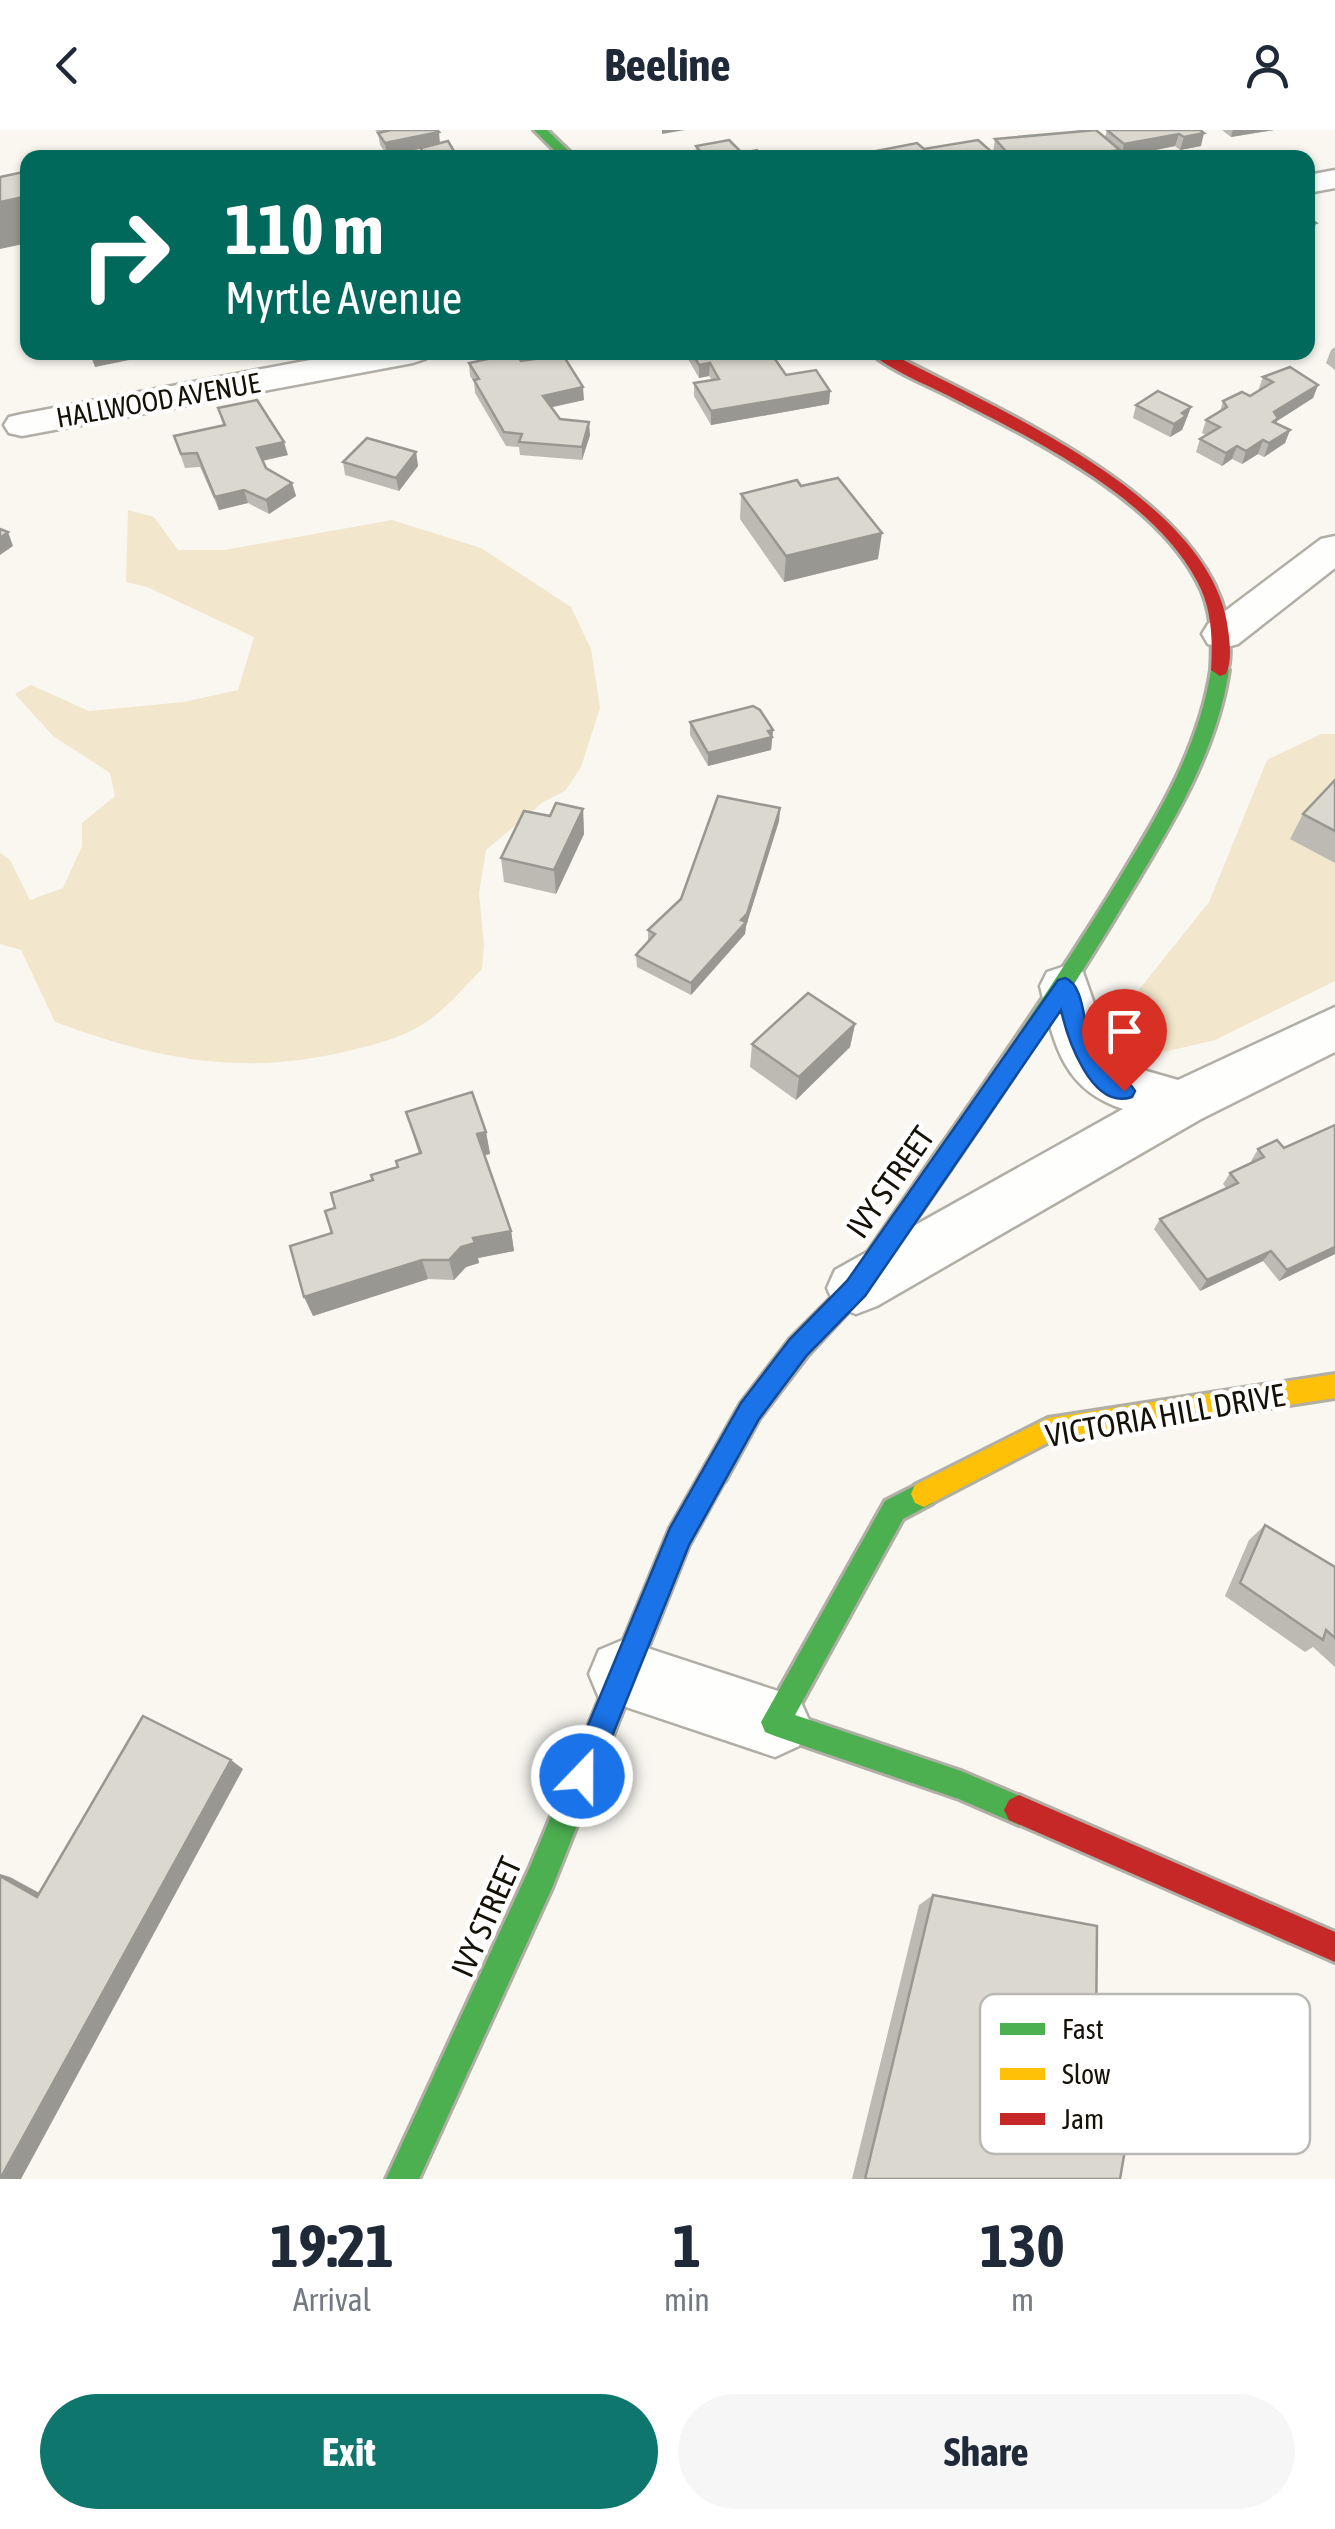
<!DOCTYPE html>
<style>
body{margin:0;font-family:"Asap Condensed",sans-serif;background:#f6f6f7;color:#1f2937;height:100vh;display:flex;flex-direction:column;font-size:38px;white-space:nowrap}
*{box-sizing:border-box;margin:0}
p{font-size:32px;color:#747a83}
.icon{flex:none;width:55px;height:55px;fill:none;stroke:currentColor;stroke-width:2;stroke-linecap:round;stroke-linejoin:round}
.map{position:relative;height:2049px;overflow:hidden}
.details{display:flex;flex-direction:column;background:#fff;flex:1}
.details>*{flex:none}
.top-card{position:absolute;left:20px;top:20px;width:1295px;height:210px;border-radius:20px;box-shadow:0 2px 8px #0004;background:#00695c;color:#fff;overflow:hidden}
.pin{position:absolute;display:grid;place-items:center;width:85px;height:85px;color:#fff;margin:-102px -42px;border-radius:50% 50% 50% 0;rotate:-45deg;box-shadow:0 0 10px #0007}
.pin .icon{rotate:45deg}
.me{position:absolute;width:110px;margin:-55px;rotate:22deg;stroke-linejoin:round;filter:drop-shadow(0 0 8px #0008)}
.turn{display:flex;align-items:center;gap:35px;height:210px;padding:0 40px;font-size:45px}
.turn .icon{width:130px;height:130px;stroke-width:2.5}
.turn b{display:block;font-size:70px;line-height:85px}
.eta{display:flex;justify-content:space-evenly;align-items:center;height:170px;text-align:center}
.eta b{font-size:60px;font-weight:700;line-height:70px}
.action{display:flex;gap:20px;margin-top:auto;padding:20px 40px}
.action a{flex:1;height:115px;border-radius:60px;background:#0f766e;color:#fff;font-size:40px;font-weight:700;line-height:115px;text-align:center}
.action a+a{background:#f6f6f7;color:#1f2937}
header{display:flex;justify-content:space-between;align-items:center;height:130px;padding:0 40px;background:#fff;font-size:45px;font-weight:700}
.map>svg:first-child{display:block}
.green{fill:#f2e7cd}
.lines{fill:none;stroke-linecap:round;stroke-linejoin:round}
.street-casing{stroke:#b1aea6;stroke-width:5}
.fast-casing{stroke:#b1aea6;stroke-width:6}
.slow-casing{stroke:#b1aea6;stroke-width:6}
.jam-casing{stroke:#b1aea6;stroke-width:6}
.street{fill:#fefefd;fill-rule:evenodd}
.fast{fill:#4caf50;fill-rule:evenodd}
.slow{fill:#ffc107;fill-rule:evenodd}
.jam{fill:#c62828;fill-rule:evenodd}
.wall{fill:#bcbab2}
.shaded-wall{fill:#999791}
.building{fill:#dbd8cf;stroke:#999791;stroke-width:2.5}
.route{fill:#1a73e8;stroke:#114b97;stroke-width:2.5}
.labels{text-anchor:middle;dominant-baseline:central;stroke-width:9;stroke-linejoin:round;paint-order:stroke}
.far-street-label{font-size:28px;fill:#161107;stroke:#fff}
.street-label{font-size:32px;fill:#161107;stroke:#fff}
.key{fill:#fff;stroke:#b9b8b5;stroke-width:2.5}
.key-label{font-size:28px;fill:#161107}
</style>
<header><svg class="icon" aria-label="back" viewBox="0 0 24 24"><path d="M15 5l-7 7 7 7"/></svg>Beeline<svg class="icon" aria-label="person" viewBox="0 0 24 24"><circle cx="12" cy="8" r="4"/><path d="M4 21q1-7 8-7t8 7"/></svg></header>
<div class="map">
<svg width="1335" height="2049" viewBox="0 0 1335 2049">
<rect width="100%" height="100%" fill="#f9f7f0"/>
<g class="green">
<path d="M128,380l26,7 24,33h46l168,-30 89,28 90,59 20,42 9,59 -19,59 -16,24 -22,11 -57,48 -7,43 5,52 -2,24c-19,19 -38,43 -62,57 -21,13 -49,19 -72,25 -107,26 -192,8 -293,-29l-34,-72 -21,-6v-91l10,7 20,40 33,-12 19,-42v-23l33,-27 -5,-23 -57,-37 -38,-42 16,-9 58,26 95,-9 54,-12 16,-53 -107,-50 -21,-5z"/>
<path d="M1321,604h14v247l-120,59 -51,12 -31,-55 76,-95 58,-142z"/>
</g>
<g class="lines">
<defs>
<g id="street">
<path d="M1335,40v18l-27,5v-18z"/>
<path d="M353,222h77l-5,7 -12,4 -391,73 -13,-3 -5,-8 5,-8 13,-3z"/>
<path d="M1335,406v32l-97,76 -15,4 -15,-4 -6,-10 6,-10 113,-85z"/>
<path d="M1065,836l18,6 26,74 20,20 49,14 157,-73v45l-134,67 -324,187 -21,8 -21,-8 -8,-18 8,-18 288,-161c-61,-20 -69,-65 -83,-123l7,-14z"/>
<path d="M623,1510l176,58 11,24 -11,24 -24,11 -176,-59 -10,-24 10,-24z"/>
</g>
<g id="fast">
<path d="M534,0h13l29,28h-14z"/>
<path d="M1220,534l9,6c-13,85 -59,157 -103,230 -55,92 -115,181 -176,270h-16l-3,-7 3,-7c60,-85 119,-171 174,-259 44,-72 90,-143 103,-227z"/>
<path d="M716,1330l9,3 4,9 -40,73 -137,343 -133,291h-33l144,-312 140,-339 37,-65z"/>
<path d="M924,1351l9,4 4,9 -4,9 -30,16 -108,196 166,56 68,29 5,10 -5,10 -10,5 -60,-26 -184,-63 -10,-4 -4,-10 124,-221z"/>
</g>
<path id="slow" d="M1335,1244v24l-284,43 -127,66 -9,-4 -4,-9 4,-9 133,-67z"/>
<g id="jam">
<path d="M869,222h19c104,55 324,146 340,277 2,14 4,32 -2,45l-6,2 -9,-6c2,-30 1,-62 -14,-89 -45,-85 -165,-142 -248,-185 -26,-13 -57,-25 -80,-44z"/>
<path d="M942,1023l8,3 3,7 -3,7 -86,125 -56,60 -49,64 -34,62 -9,3 -9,-3 -4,-9 4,-9 34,-60 49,-64 58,-58 86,-125z"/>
<path d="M1019,1665l316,137v30l-326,-142 -5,-10 5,-10z"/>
</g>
</defs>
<use href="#street" class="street-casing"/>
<use href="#fast" class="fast-casing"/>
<use href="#slow" class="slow-casing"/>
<use href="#jam" class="jam-casing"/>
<use href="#street" class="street"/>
<use href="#fast" class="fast"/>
<use href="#slow" class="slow"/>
<use href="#jam" class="jam"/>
</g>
<g class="wall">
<path d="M375,0h62l3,13 18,15h-43l-1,-5 7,-1v-3l-34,6 -7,-10 -2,-12z"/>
<path d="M1107,0h93l1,16 -21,4 -5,-4 -54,11 -2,-2v3h-120l-6,-6 2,-13 110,-2z"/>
<path d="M1222,0h52l-43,7z"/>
<path d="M696,16l46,7 22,5h-69z"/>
<path d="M1335,217v23l-9,-7 5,-13z"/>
<path d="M684,222h86l16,23 44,16 -1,13 -118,21 -17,-29v-13l18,-3 -3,-4 -10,2z"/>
<path d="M521,231l63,39 -33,7 9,12 30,16 -8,25 -62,-5 -1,-8 -13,-1 -31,-53 -1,-11 -4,-6 -1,-13z"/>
<path d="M1263,247l55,8 -5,13 -36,23 -1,3 14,6 -5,13 -21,14 -6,-3 -16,10 -10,-5 -10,7 -26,-14 4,-13 6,-4 -4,-2 4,-13 14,-8 3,-11 27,-5 8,-5z"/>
<path d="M1136,275l55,2 -9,23 -12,7 -37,-19z"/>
<path d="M218,278l70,47 -25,6 3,7 26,15 4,13 -27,18 -21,-11 -29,7 -19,-43 -15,1 -11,-32 49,-11z"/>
<path d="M416,322l2,14 -19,25 -54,-16 -2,-13z"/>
<path d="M801,356l77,73 -94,23 -44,-63 1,-25z"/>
<path d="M690,592l83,8 -2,20 -63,16 -18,-31z"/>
<path d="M1335,650v83l-45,-24 13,-25z"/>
<path d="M780,678l-1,13 -33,105 -1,8 -54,61 -54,-28 -1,-12 12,-13v-12z"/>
<path d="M583,679l1,25 -28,60 -52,-12 -3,-24z"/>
<path d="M855,894l-5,23 -54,53 -46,-33 2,-23z"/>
<path d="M406,982l80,20 4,22 -6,1 27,76 3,20 -36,7 1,5 -13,4 -12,13 -26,-1 -115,37 19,-83 3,-25 38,-28 25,-13 21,-13z"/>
<path d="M1335,995v129l-56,27 -16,-20 -63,30 -46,-62 6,-10 67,-30 -4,-5 7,-11 23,-10 -2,-2 7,-12 26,-1z"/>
<path d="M1265,1395l70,42v100l-22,-20 -8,5 -80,-56 24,-56z"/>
<path d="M933,1765l163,140 -24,3 -56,-11 -13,52 117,100h-268l67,-274z"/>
</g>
<g class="shaded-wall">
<path d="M662,0h23l-23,4z"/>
<path d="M1233,0h41l-43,7z"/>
<path d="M439,2l1,13 -53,10 -2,-12z"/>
<path d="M1204,3l-3,13 -21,4 4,-13z"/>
<path d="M1179,4l-4,12 -54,11 3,-13z"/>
<path d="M1120,20l-1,8h-49z"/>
<path d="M28,55v58l-28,6v-47l22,-16z"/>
<path d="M1316,93l-8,24v-22z"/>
<path d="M97,222h46l1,5 -49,10 -5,-13z"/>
<path d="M710,233l-1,13 -10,2v-13z"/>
<path d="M1318,255l-5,13 -36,23 -4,10 1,-19z"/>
<path d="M583,257l1,13 -40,9 -1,-13z"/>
<path d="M830,261l-1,13 -118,21v-14z"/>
<path d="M1191,277l-9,23 -12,7 4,-13 8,-11z"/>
<path d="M589,292l1,13 -8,25v-13z"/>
<path d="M1290,300l-5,13 -21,14 5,-14z"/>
<path d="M1263,310l-5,14 -16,10 4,-13z"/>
<path d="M284,312l4,13 -28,6 -3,-13z"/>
<path d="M1237,316l-5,13 -10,7 4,-13z"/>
<path d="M416,322l2,14 -19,25 -3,-13z"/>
<path d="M292,353l4,13 -27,18 -3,-14z"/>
<path d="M244,360l4,13 -29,7 -4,-13z"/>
<path d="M8,402l5,14 -13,9v-17z"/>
<path d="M882,403l-4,26 -94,23 2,-26z"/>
<path d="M773,600l-2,20 -63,16v-13z"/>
<path d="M780,678l-1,13 -33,105 -1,8 -54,61v-12l50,-63z"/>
<path d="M583,679l1,25 -28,60 -2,-24z"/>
<path d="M855,894l-5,23 -54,53 3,-23z"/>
<path d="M486,1002l4,22 -9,2 -4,-22z"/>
<path d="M511,1101l3,20 -36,7 1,5 -13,4 -12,13 -5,-20 12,-13 12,-9z"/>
<path d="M1335,1117v7l-56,27 8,-11z"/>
<path d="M1271,1121l-8,10 -63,30 7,-11z"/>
<path d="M422,1130l6,19 -115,37 -9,-19z"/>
<path d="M231,1630l12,9 -222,410h-20z"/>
<path d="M0,1744l10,3 46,25 -19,-5 -37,-21z"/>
</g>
<g class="building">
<path d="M391,0h46l2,2 -54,11 -7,-10z"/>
<path d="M1096,0l24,20 -50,8h-58l-17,-19z"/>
<path d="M1107,0h93l4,3 -20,4 -5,-3 -55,10z"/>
<path d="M729,10l13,13 15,-3 7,8h-58l-10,-12z"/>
<path d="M978,10l15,13 -13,3 2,2h-56l-3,-3 -15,3h-31l-6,-6 46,-9 7,6z"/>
<path d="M448,11l10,17h-41l-3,-5 8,-2 -1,-3z"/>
<path d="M28,41v14l-6,1 6,10 -28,6v-25z"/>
<path d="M1308,87l8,6 -8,2z"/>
<path d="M692,222h78l16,23 30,-5 14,21 -119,20 -17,-28 25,-4 -9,-16 -11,2z"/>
<path d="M516,223l5,8 42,-6 20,32 -40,9 17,23 29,3 -7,25 -63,-5 3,-8 -18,-2 -30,-52 5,-1 -10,-16z"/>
<path d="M1290,237l28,18 -44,27 4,6 -5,4 17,8 -21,13 -6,-3 -17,11 -9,-5 -11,7 -26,-14 20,-12 -14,-7 21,-13 -4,-6 19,-9 8,4 23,-14 -10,-5z"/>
<path d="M1158,261l33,16 -9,6 4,3 -12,8 -38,-19z"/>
<path d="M257,270l27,42 -27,6 9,20 26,15 -26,17 -22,-10 -29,7 -18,-44 -16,1 -7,-18 51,-11 -7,-17z"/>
<path d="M367,308l49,14 -20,26 -53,-16z"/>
<path d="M838,348l44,55 -96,23 -45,-62 56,-14 4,6z"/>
<path d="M0,399l8,3 -8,6z"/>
<path d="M753,576l7,4 13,20 -5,1 4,6 -64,16 -18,-31z"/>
<path d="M1335,650v51l-32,-17z"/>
<path d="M718,666l62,12 -33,106 -6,6 5,2 -55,61 -55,-28 19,-21 -7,-4 33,-31z"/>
<path d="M556,673l27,6 -29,61 -53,-12 23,-47 26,5z"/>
<path d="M808,863l47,31 -56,53 -47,-33z"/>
<path d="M472,962l14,40 -9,2 34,97 -38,7 2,5 -14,4 -12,13h-27l-118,37 -14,-51 42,-13 -7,-22 10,-3 -4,-15 42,-13 -2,-5 27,-8 -2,-6 25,-8 -15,-41z"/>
<path d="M1335,995v122l-48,23 -16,-19 -64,29 -47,-61 78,-36 -8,-10 34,-16 -6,-8 19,-9 7,8z"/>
<path d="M1265,1395l70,42v71l-9,-8 -3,10 -83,-57z"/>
<path d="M143,1586l88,44 -231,419v-303l37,21z"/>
<path d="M933,1765l164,31 -1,109 -78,-16 -15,60 26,20 97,45 -6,35h-255z"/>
</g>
<path class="route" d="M1065,848c20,7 18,48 26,66 9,22 33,28 44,47l-3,6c-41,14 -65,-60 -71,-87l-196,286 -58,59 -48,64 -70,126 -97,241 -10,4 -10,-4 -5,-10 103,-248 71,-125 49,-64 57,-58 211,-301z"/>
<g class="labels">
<g class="far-street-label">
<text transform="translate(158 270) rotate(-10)">HALLWOOD AVENUE</text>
</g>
<g class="street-label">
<text transform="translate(890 1052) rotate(-55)">IVY STREET</text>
<text transform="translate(1165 1285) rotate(-10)">VICTORIA HILL DRIVE</text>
<text transform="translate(486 1787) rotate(-66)">IVY STREET</text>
</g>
</g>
<rect x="980" y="1864" width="330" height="160" rx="15" class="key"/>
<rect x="1000" y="1893" width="45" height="12" fill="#4caf50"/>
<rect x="1000" y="1938" width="45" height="12" fill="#ffc107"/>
<rect x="1000" y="1983" width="45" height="12" fill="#c62828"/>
<g class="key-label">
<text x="1062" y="1909">Fast</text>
<text x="1062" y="1954">Slow</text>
<text x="1062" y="1999">Jam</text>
</g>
</svg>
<div class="pin" style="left:1124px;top:961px;background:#d93025"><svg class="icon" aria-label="arrive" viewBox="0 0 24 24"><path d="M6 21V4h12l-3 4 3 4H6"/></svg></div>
<svg class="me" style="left:582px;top:1646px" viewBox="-20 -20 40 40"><circle r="17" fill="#1a73e8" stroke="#fff" stroke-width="3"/><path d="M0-11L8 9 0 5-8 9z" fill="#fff"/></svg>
<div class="top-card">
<div class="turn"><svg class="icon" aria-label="right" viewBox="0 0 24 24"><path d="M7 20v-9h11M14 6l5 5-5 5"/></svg><div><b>110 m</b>Myrtle Avenue</div></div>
</div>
</div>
<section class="details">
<div class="eta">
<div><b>19:21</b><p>Arrival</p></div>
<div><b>1</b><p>min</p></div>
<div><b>130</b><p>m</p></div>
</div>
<div class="action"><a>Exit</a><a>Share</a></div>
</section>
